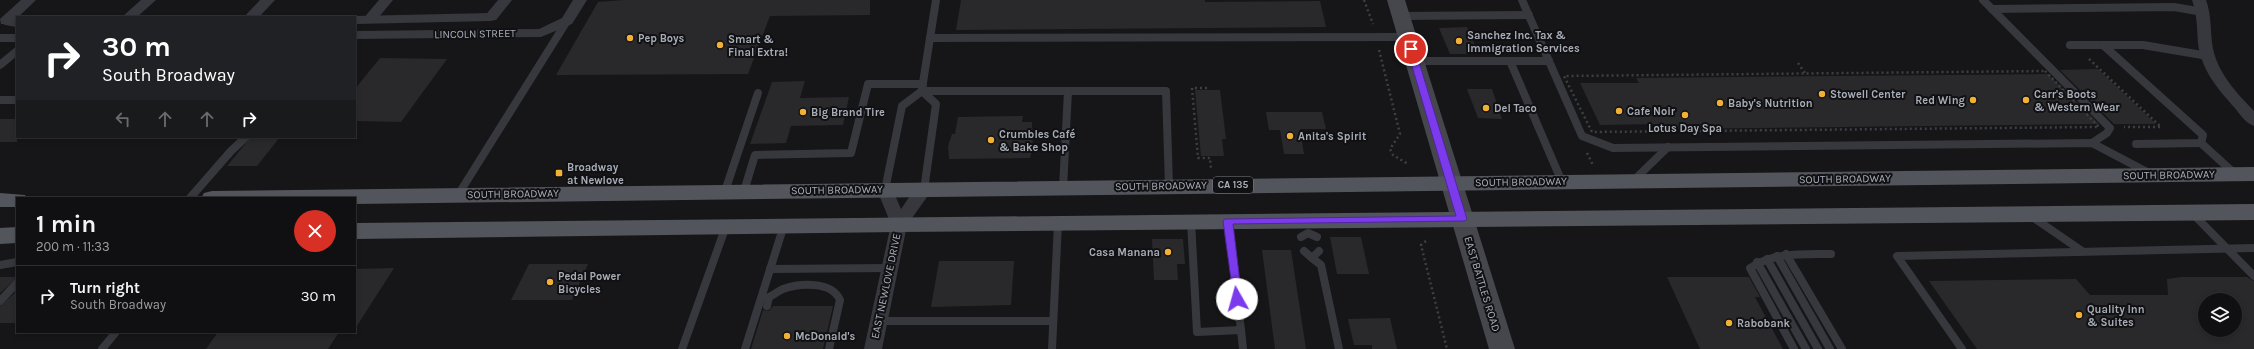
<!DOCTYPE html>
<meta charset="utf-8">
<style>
body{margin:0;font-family:Karla,sans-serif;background:#1e1e20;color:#f1f3f6;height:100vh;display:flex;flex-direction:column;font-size:15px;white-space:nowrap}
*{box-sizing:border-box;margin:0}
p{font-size:13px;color:#9c9d9f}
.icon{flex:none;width:22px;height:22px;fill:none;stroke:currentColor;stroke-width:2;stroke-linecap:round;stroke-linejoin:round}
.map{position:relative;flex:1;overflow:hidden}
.side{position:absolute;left:16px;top:197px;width:340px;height:136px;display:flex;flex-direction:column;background:#101012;border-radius:0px;box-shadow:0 2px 6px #0003,0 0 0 1px #303032}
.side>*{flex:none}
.top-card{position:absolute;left:16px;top:16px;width:340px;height:122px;border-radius:0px;box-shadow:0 2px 6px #0003,0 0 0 1px #303032;background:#202124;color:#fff;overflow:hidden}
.fabs{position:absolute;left:2198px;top:293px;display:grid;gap:8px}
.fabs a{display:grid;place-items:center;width:44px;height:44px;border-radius:50%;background:#101012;box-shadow:0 2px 6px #0003,0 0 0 1px #303032;font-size:20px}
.pin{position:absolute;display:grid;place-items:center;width:34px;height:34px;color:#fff;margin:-17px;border:2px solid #fff;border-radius:50%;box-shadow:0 1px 4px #0007}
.me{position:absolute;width:44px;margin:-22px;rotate:353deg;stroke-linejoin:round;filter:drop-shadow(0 0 3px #0008)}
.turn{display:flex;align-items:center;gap:14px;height:84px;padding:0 20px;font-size:18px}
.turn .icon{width:52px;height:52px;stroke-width:2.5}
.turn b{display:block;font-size:28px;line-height:34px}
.lanes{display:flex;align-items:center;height:38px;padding:0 20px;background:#0003;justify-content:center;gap:20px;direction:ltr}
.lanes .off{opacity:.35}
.round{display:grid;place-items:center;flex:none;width:42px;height:42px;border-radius:21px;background:#1e1e20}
.summary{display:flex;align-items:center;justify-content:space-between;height:68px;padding:0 20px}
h1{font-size:24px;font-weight:700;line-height:30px}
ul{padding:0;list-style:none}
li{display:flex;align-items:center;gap:12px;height:60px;padding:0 20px;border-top:1px solid #303032}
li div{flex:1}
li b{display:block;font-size:15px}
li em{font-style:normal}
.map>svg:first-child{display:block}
.building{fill:#29292c;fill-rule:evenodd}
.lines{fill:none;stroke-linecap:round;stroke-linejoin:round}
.path{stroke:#3d3f44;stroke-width:2.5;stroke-dasharray:2 3;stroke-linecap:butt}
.lane{stroke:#37383d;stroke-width:8}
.street{fill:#37383d;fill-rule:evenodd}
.secondary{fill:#45474d;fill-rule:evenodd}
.primary{fill:#53555c;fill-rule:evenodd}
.route{fill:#7c3aed;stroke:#51269a}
.poi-dot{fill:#f2b134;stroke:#111113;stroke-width:1.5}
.labels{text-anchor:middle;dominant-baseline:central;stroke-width:4;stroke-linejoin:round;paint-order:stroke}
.shield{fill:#111113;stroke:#7b7e86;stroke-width:1}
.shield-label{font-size:10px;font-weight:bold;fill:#a8adb8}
.street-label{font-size:11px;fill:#a8adb8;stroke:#111113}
.poi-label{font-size:11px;font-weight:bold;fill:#a8adb8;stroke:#111113;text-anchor:start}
</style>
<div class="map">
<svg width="2254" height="349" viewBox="0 0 2254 349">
<rect width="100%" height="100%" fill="#161618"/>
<g class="building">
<path d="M624,0h246v15l-100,1 -22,58 -192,1 42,-73z"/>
<path d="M961,0h244v2l115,-1 6,26 -370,3z"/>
<path d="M1467,27l12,27h-29l-11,-26z"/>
<path d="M380,58l67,1 -46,63 -46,-1v-32z"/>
<path d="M2098,69l58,55h-42l-54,-54z"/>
<path d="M2048,74l51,50 -433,5 -3,-5 -63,1 -20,-42h59l-3,-5z"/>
<path d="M805,81l-5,17 49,-1 -6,28 -52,1 -5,17 -36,1 22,-62z"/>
<path d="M1467,89h25l10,30 -24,-1z"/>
<path d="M1195,90h25l6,49h-4l2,17h-23z"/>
<path d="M1266,112h56l4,17h-26l4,25h-20l-4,-24h-11z"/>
<path d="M1023,116l-1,6h10l1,24 -3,12 -81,1 -1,-13 4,-12h3l3,-17z"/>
<rect x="0" y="119" width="17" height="23"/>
<path d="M251,137h29l-23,29h-30z"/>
<path d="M1330,237h31l8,37h-32z"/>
<path d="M1152,239h31l2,25h-8l1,16h-24z"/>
<path d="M1262,250h29l15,99h-31z"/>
<path d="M939,261h75l-3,44 -80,2z"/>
<path d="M529,264h59l-16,36h-61z"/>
<path d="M394,268l-39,61v-60z"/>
<path d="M0,277h17v1l-17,15z"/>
<path d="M1667,277h82l11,20h-5l28,52h-83z"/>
<path d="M2181,277h66l7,4v68h-277l-48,-68 147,-2 14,16h78l-1,-16zM2205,300h30v30h-30z"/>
<path d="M17,291v32h-17v-17z"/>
<path d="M773,306h60l-10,43h-72l12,-39 6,1z"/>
<path d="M1390,318l7,31h-25v-4h-18l-6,-26z"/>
<path d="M218,332h121l-11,17h-122z"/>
</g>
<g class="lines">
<g class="path">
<path d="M1364,0l9,24"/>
<path d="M1379,50l21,84 -10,15 3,6 15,9"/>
<path d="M2089,59l72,68h-37"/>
<path d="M1798,63l7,10"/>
<path d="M2045,71l54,56 -507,5 -28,-56z"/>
<path d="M1207,88h-15l6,70h12l1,11"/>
<path d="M1587,153l6,12"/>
<path d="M1426,241l-5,4 26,104"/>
</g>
<g class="lane">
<path d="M1522,0l60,136 31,12 479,-5 57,30"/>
<path d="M1983,0l127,128 -3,5 -15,10"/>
<path d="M1992,9l182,-2 29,5"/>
<path d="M1401,16l128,-1"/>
<path d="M355,20l136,-3"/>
<path d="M6,21l11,2"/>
<path d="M930,38l477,-1"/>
<path d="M2070,45h73l65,11"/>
<path d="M2103,45l100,90 -2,8 -65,1"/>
<path d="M1415,61h134"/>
<path d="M1510,61l52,121"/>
<path d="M0,65l17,-14"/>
<path d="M922,89l14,-89"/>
<path d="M922,91l14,13 -12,86"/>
<path d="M1068,91h98l3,95"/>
<path d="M0,100h17"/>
<path d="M2201,143l34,31"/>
<path d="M1633,181l35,-34"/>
<path d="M885,190l17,-84 20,-15h146l-5,97"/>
<path d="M725,191l33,-98"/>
<path d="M744,191l11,-36 96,-2 17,-69h55"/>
<path d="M458,195l109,-174"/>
<path d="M190,198l41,-47 15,-14"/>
<path d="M2192,213l62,63"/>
<path d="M2031,216l51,35"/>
<path d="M1191,221l6,111 44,-2 2,19"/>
<path d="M1228,221l13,109"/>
<path d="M1301,237l7,-4 9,4"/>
<path d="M1304,251l8,7 7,-7"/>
<path d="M1786,254l56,95"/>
<path d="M1777,256l53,93"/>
<path d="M1312,258l9,7 18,84"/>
<path d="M1767,259l51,90"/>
<path d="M1757,262l49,87"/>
<path d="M0,265l17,-3"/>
<path d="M770,269l120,-1"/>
<path d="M0,301l17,-18"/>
<path d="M767,306l2,-9c5,-2 9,-6 14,-8 17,-6 49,-8 57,11l-11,49"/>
<path d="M878,321h175"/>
<path d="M102,349l14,-17"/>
<path d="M682,349l44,-123"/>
<path d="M745,349l39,-124"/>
<path d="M1052,349l6,-126"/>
<path d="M1794,349l-44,-81c25,-16 52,-14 81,-14"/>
<path d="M1962,349l-65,-93 357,-8"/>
</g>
<g class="street">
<path d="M21,0h15l-25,24h-10l-1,-5z"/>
<path d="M141,0h15l-19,17h-15z"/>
<path d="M260,0h15l-16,17h-15z"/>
<path d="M379,0h14l-19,23h-10l-2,-3z"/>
<path d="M498,0h14l-16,20h-10l-2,-3z"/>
<path d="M573,0h14l-15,24 -31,13 -186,2v-8l184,-2 23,-11z"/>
<path d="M2192,0h14c6,16 4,33 7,49 6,26 24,44 41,62v15c-9,-3 -14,-12 -20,-19 -17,-19 -33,-38 -36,-64 -1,-15 -1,-29 -6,-43z"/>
<rect x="0" y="34" width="17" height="8"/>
<path d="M885,185l6,1 10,23c8,-10 14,-27 29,-23l2,4 -25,35 -25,124h-18l27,-125 -14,-34 2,-4z"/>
</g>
<path class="secondary" d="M1387,0h18l110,349h-26z"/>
<g class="primary">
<path d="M2254,167v14l-1899,23v-6h-154l3,-5 8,-2z"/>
<path d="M0,193l25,2 2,3h-10v9h-17z"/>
<path d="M2254,204v16l-1355,12 -544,7v-16z"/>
<path d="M17,227v16l-17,1v-16z"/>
</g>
</g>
<path class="route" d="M1408,47l7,2 52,170 -2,2 -232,3 9,75 -1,2h-7l-11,-80 2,-2 231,-3 -49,-167z"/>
<g class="poi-dot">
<circle cx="630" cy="38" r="4"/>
<circle cx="1459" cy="41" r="4"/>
<circle cx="720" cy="45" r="4"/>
<circle cx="1822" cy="94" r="4"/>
<circle cx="1973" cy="100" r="4"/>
<circle cx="2026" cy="100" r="4"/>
<circle cx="1720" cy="103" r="4"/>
<circle cx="1486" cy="108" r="4"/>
<circle cx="1619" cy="111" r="4"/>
<circle cx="803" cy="112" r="4"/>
<circle cx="1685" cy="115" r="4"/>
<circle cx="1290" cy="136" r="4"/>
<circle cx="991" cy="140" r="4"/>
<rect x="555" y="169" width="8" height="8" rx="2"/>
<circle cx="1168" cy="252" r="4"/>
<circle cx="550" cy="282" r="4"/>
<circle cx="2079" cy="315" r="4"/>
<circle cx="1729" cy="323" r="4"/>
<circle cx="787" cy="336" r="4"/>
</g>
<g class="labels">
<rect class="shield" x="1213" y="177" width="40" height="16" rx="3"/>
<g class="shield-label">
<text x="1233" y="185">CA 135</text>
</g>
<g class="street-label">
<text transform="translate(475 34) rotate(-1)">LINCOLN STREET</text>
<text transform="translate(2169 175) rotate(-1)">SOUTH BROADWAY</text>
<text transform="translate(1845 179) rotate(-1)">SOUTH BROADWAY</text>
<text transform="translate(1521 182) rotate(-1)">SOUTH BROADWAY</text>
<text transform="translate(1161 186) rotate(-1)">SOUTH BROADWAY</text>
<text transform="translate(837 190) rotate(-1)">SOUTH BROADWAY</text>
<text transform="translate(513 194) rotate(-1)">SOUTH BROADWAY</text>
<text transform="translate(1482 284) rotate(73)">EAST BATTLES ROAD</text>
<text transform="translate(886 286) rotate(-78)">EAST NEWLOVE DRIVE</text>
</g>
<g class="poi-label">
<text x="1467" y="35">Sanchez Inc. Tax &amp;<tspan x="1467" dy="13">Immigration Services</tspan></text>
<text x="638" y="38">Pep Boys</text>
<text x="728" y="39">Smart &amp;<tspan x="728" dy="13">Final Extra!</tspan></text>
<text x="1830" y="94">Stowell Center</text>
<text x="2034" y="94">Carr's Boots<tspan x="2034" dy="13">&amp; Western Wear</tspan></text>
<text x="1965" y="100" text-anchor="end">Red Wing</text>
<text x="1728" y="103">Baby's Nutrition</text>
<text x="1494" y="108">Del Taco</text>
<text x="1627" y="111">Cafe Noir</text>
<text x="811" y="112">Big Brand Tire</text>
<text x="1685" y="128" text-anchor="middle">Lotus Day Spa</text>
<text x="999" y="134">Crumbles Café<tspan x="999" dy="13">&amp; Bake Shop</tspan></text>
<text x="1298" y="136">Anita's Spirit</text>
<text x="567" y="167">Broadway<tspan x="567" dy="13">at Newlove</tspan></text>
<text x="1160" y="252" text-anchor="end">Casa Manana</text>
<text x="558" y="276">Pedal Power<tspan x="558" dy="13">Bicycles</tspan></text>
<text x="2087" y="309">Quality Inn<tspan x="2087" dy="13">&amp; Suites</tspan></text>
<text x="1737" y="323">Rabobank</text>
<text x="795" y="336">McDonald's</text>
</g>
</g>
</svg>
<div class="fabs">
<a><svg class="icon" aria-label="layers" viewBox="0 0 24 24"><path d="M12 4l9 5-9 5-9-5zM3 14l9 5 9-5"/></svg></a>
</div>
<div class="pin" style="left:1411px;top:49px;background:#d93025"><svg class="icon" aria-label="arrive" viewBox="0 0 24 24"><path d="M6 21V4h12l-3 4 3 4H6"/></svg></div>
<svg class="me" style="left:1237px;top:299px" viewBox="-20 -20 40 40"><circle r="19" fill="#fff"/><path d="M0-13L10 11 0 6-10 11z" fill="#7c3aed"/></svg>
<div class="top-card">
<div class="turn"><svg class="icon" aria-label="right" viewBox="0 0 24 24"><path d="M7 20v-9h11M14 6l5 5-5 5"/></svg><div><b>30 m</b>South Broadway</div></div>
<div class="lanes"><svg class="icon off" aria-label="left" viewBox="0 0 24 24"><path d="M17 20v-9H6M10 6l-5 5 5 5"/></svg><svg class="icon off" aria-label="ahead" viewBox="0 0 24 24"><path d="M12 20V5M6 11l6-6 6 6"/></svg><svg class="icon off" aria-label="ahead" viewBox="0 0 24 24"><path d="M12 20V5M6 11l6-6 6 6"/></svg><svg class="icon" aria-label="right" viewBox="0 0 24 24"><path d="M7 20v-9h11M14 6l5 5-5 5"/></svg></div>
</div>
<section class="side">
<div class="summary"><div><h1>1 min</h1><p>200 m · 11:33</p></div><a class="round" style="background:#d93025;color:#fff"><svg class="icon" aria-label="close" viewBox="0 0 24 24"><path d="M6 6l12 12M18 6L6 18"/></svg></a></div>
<ul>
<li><svg class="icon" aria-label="right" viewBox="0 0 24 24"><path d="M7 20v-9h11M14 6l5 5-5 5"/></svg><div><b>Turn right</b><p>South Broadway</p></div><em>30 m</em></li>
</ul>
</section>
</div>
